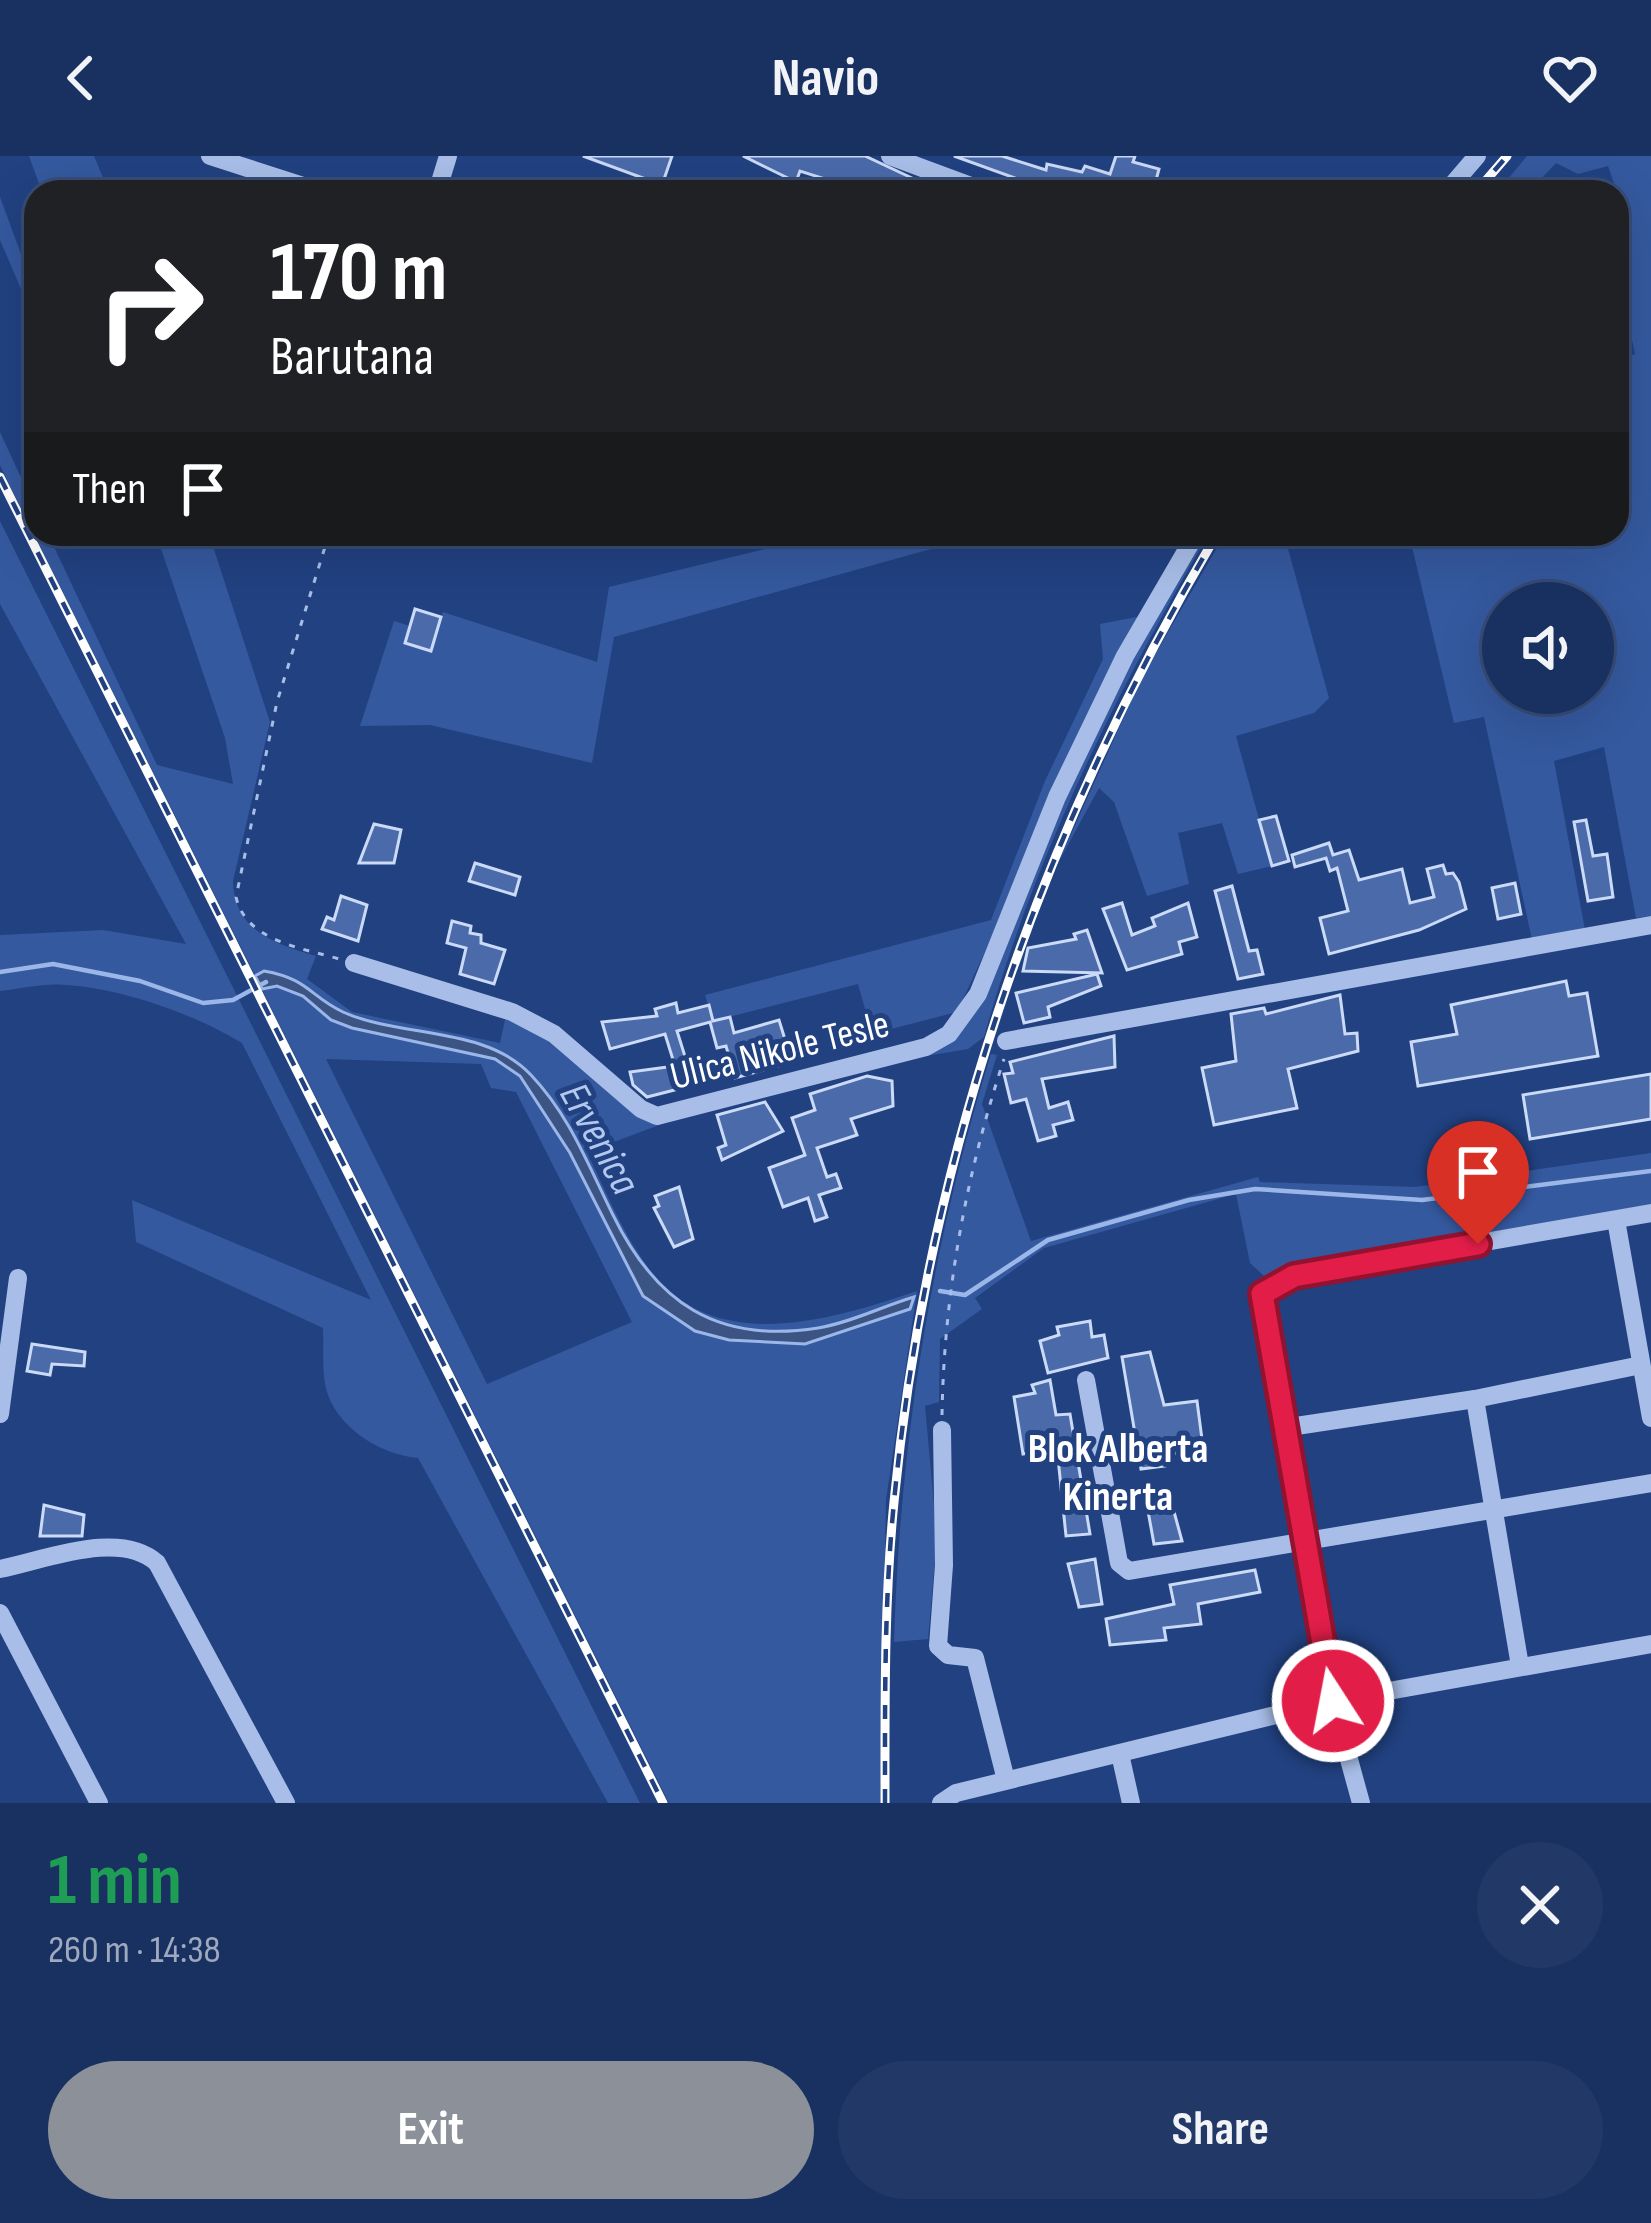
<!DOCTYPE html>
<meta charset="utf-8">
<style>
body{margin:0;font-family:"Sofia Sans Condensed",sans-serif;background:#223967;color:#f1f3f6;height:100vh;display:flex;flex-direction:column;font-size:45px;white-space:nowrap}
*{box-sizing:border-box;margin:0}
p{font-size:39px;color:#9fa9bd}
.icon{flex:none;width:66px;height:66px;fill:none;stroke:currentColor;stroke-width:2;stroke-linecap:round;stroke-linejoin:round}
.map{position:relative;height:1647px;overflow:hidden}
.side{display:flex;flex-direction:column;background:#193161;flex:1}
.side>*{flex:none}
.hud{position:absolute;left:24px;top:24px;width:1605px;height:366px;border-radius:36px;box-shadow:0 12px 48px #0002,0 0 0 3px #374c76;background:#202124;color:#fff;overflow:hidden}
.tools{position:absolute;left:1482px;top:426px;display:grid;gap:24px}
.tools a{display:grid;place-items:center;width:132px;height:132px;border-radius:50%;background:#193161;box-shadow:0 12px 48px #0002,0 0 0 3px #374c76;font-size:60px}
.pin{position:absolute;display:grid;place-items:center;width:102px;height:102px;color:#fff;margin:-123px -51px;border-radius:50% 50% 50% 0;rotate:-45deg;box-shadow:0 0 12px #0007}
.pin .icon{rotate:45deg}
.me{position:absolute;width:132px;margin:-66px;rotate:349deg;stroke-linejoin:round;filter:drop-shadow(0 0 9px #0008)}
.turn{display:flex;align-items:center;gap:42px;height:252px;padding:0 48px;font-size:54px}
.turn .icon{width:156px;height:156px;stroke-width:2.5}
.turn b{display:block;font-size:84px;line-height:102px}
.then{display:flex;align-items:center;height:114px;padding:0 48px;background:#0003;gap:24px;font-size:45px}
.round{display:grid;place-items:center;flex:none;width:126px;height:126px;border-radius:63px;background:#223967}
.headline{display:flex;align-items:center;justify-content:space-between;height:204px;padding:0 48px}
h1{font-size:72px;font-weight:700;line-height:90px;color:#1e9e55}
.cta{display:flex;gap:24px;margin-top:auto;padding:24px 48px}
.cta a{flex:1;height:138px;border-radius:72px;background:#8c9099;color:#fff;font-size:48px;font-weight:700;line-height:138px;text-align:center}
.cta a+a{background:#223967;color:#f1f3f6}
header{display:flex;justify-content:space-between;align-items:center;height:156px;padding:0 48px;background:#193161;font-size:54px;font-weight:700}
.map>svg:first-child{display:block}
.green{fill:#35599f;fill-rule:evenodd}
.water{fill:#3c5483;stroke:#9bb7e9;stroke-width:3}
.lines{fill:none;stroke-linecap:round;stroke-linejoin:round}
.stream{stroke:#9bb7e9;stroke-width:4.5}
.building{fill:#4a6aaa;stroke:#cbdaf6;stroke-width:3}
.path{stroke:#a8bee8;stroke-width:3;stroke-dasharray:6 9;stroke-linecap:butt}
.minor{stroke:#a8bee8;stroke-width:18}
.rail-casing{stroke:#fff;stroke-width:9}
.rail{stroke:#214181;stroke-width:4.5;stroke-dasharray:14;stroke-linecap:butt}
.route-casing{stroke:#92132f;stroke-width:30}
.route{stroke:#e11d48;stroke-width:21}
.labels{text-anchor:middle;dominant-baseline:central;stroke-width:10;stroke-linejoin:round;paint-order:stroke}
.street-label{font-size:39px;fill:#fff;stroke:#214181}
.water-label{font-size:42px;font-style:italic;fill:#b3c8ef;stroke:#214181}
.neighbourhood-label{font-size:42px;font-weight:bold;fill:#fff;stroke:#214181}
</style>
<header><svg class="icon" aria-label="back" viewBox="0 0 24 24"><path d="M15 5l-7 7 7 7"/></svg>Navio<svg class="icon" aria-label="heart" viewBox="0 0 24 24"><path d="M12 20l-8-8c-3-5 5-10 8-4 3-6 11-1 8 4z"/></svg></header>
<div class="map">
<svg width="1651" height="1647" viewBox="0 0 1651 1647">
<rect width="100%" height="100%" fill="#214181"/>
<g class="green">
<path d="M29,0h65l15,36h-67z"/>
<path d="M1527,0h124v760l-15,2 -32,-171 -50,14 31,169 -53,10 -48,-223 -30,6 -45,-189h208v-173l18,-7 -18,-84v-7l8,-3 -8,-68 -9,-26 -30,8 -22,-11 -27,29h-32zM1503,447h90v90h-90z"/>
<path d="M0,41l36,98v29l-36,-84z"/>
<path d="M0,276l36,78v24h12l109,231 76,19 -8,-46 -69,-204h53l61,188 -37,159c1,49 41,63 83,75l-9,23 45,33 148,31 6,-28 41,20 123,86 -83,31c20,42 38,87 67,123 66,81 182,43 263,16l-31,209 -6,303h-211l-662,-1323 -7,-15zM326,903l155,5 10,24 25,4 116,230 -145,62z"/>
<path d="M0,365l640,1282h-32l-190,-345c-36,-3 -77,-28 -90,-63 -7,-19 -4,-46 -5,-67l-187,-86 -4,-42 239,100 -129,-257c-48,-29 -121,-55 -177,-58 -21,-2 -44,4 -65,6v-56l103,-5 83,14 -186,-340z"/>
<path d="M827,378h158l-371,103 -22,126 -162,-38 -70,1 34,-105 16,5 -5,17 25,8 13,-39 154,50 12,-75z"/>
<path d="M1201,378h8c-93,158 -176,326 -225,503l-16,12 -42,7 73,-106 119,-271z"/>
<path d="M1225,378h59l45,164 -15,15 -78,23 36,130 -34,8 -16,-51 -44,10 11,51 -42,12 -33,-94 -15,-14 -41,75 84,-186z"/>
<path d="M1142,460l-185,396 -85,22 -14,-50 -145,37 -8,-26 286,-75 54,-139 58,-122 -3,-35z"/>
<path d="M991,898l6,1 -15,49 49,137 227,-64 2,5 155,5 236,-34v53l-387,70 -14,-13 -14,-69 -192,54 -69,50 7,11 -42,30 -1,63 -14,4 12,132 -9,101 -34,3c6,-201 37,-395 97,-588z"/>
</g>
<path class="water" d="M264,815c45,8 45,25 79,41 58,26 143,14 188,63 39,41 57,90 82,140 43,88 104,129 205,113 32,-5 65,-22 96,-31l-4,12 -105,35 -76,-4 -34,-9 -52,-35 -73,-143 -50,-77 -25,-17 -143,-31 -21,-8 -28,-24 -26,-10 -15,3 -7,-13z"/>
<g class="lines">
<g class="stream">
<path d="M0,816l53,-8 87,17 63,22 30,-3 33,-18"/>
<path d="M940,1135l25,4 83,-55 141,-40 66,-11 167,11 229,-29"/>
</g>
</g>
<g class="building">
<path d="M583,0h89l-10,29z"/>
<path d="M743,0h122l49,23 -4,13 -40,-8 -4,8 -66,-21 -4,11z"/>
<path d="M954,0h48l44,14 1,-6 35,8 3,-6 25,8 6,-18h19l-2,6 26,7 -6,23h-121l2,-7z"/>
<path d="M415,453l26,8 -10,34 -26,-8z"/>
<path d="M1276,660l13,45 -17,5 -13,-46z"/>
<path d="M1586,664l7,36 14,-2 6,43 -25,4 -14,-79z"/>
<path d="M374,668l27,6 -7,33h-35z"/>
<path d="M1329,687l4,12 16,-5 10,30 43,-11 8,34 24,-6 -7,-28 16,-4 3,9 7,-1 6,9 7,27 -47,21 -90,24 -9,-36 28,-7 -11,-43 -7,3 -4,-13 -31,9 -3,-12z"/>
<path d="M475,707l45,14 -5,18 -46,-14z"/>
<path d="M1515,727l6,31 -23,5 -6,-31z"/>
<path d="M1232,730l17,65 8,-1 6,24 -25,5 -23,-88z"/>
<path d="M341,740l26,9 -9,36 -36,-12 5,-12 7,3z"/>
<path d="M1122,747l10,32 23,-9 -3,-8 36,-15 9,34 -18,5 3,12 -55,16 -24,-61z"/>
<path d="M452,765l19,5 -1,7 11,2v8l24,7 -11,34 -34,-10 6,-26 -19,-5z"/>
<path d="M1087,774l15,43 -79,-2 5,-23 48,-9 -2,-5z"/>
<path d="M1097,818l4,12 -53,21 2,10 -26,6 -8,-30z"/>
<path d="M1566,825l3,15 18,-3 11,63 -180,30 -7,-44 46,-8 -6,-29z"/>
<path d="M1340,839l5,39 12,-1 1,18 -70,18 9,39 -83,17 -12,-57 34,-7 -5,-47 33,-6 2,6z"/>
<path d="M676,847l2,10 31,-8 4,16 17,-4 4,16 45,-13 13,42 -57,16 -9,-32 -9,2 -7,-26 -33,9 11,35 12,-3 6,19 -59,15 -14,-12 -3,-13 45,-6 -10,-32 -55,15 -8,-27 55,-6 -2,-7z"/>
<path d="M1114,880l1,31 -73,12 7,29 19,-6 5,18 -20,5 3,11 -18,5 -12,-42 -15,4 -7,-29 9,-1 -3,-11z"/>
<path d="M1651,918v45l-121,20 -7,-44z"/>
<path d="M867,920l25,5 1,25 -42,13 6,16 -40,13 10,29 9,-3 5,14 -22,7 8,22 -12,4 -7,-23 -25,9 -14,-39 36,-13 -13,-37 23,-8 -5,-16z"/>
<path d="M765,946l18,29 -61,29 -4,-12 8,-3 -9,-30z"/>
<path d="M679,1031l14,52 -19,8 -20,-39 5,-2 -4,-10z"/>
<path d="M1090,1165l2,16 12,-2 4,23 -60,15 -8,-32 19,-6 -2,-8z"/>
<path d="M32,1188l53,8 -1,14 -32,-2 -2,11 -23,-4z"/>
<path d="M1150,1196l14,53 33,-4 6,46 -38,9v10l-24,3 -19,-112z"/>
<path d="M1050,1224l6,35 14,-1 20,120 -24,2 -9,-88 -34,6 -9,-57 21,-4 -3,-8z"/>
<path d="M1170,1341l12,44 -28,3 -8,-44z"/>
<path d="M44,1349l40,10 -2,21h-42z"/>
<path d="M1095,1403l7,45 -23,3 -11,-43z"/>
<path d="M1255,1414l5,22 -62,12 3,20 -37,4 2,12 -56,5 -4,-26 68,-15 -4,-19z"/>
</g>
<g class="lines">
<g class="path">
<path d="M329,378l-52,168 -41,195c10,44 66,51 103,62"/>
<path d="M942,1259c2,-122 24,-240 62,-356"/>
</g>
<g class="minor">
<path d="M210,0l112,36"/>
<path d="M890,0l97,36"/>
<path d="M437,36l11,-36"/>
<path d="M1446,36l31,-36"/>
<path d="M354,807l158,49 42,22 87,75 16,7 269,-69 23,-13 29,-40 79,-197 68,-141 71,-122"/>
<path d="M1006,885l645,-116"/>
<path d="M1616,1064l35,198"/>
<path d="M1086,1224l33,183 10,8 522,-88"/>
<path d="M1475,1243l45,267"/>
<path d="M0,1258l18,-136"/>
<path d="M1283,1272l192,-29 166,-34"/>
<path d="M942,1274l2,135 -6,81 10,9 27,3 31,122"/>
<path d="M0,1413c45,-9 120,-40 157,-6l129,240"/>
<path d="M0,1457l99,190"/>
<path d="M1120,1598l11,49"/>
<path d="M941,1647l15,-10 377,-92 318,-57"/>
<path d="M1361,1647l-28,-102 -31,-158 -41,-248 34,-20 356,-62"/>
</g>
<defs>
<g id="rail">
<path d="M1476,36l31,-36"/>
<path d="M0,321l663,1326"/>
<path d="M885,1647c0,-100 -1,-201 9,-301 33,-344 147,-671 323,-968"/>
</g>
</defs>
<use href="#rail" class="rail-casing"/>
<use href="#rail" class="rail"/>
</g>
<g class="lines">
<defs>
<path id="route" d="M1333,1545l-71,-407 32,-18 184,-32"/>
</defs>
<use href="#route" class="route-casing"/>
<use href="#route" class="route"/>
</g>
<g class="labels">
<g class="street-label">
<text transform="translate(780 895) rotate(-14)">Ulica Nikole Tesle</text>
</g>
<g class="water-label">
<text transform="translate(599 983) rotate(61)">Ervenica</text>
</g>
<g class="neighbourhood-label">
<text x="1118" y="1293">Blok Alberta<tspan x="1118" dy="48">Kinerta</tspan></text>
</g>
</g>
</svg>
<div class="tools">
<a><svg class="icon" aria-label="sound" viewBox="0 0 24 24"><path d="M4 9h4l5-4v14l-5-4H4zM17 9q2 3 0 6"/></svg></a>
</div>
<div class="pin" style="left:1478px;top:1088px;background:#d93025"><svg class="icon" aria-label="arrive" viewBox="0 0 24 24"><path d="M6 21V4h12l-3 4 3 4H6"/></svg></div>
<svg class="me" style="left:1333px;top:1545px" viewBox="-20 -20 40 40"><circle r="17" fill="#e11d48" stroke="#fff" stroke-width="3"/><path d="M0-11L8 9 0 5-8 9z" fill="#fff"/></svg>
<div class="hud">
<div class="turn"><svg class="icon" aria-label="right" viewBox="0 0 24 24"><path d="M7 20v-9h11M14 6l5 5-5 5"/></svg><div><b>170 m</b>Barutana</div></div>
<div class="then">Then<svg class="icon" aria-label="arrive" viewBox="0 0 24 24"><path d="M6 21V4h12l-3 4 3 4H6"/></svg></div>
</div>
</div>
<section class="side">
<div class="headline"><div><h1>1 min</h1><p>260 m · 14:38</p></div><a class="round"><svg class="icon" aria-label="close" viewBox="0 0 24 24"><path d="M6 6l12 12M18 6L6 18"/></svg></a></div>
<div class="cta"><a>Exit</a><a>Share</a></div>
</section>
